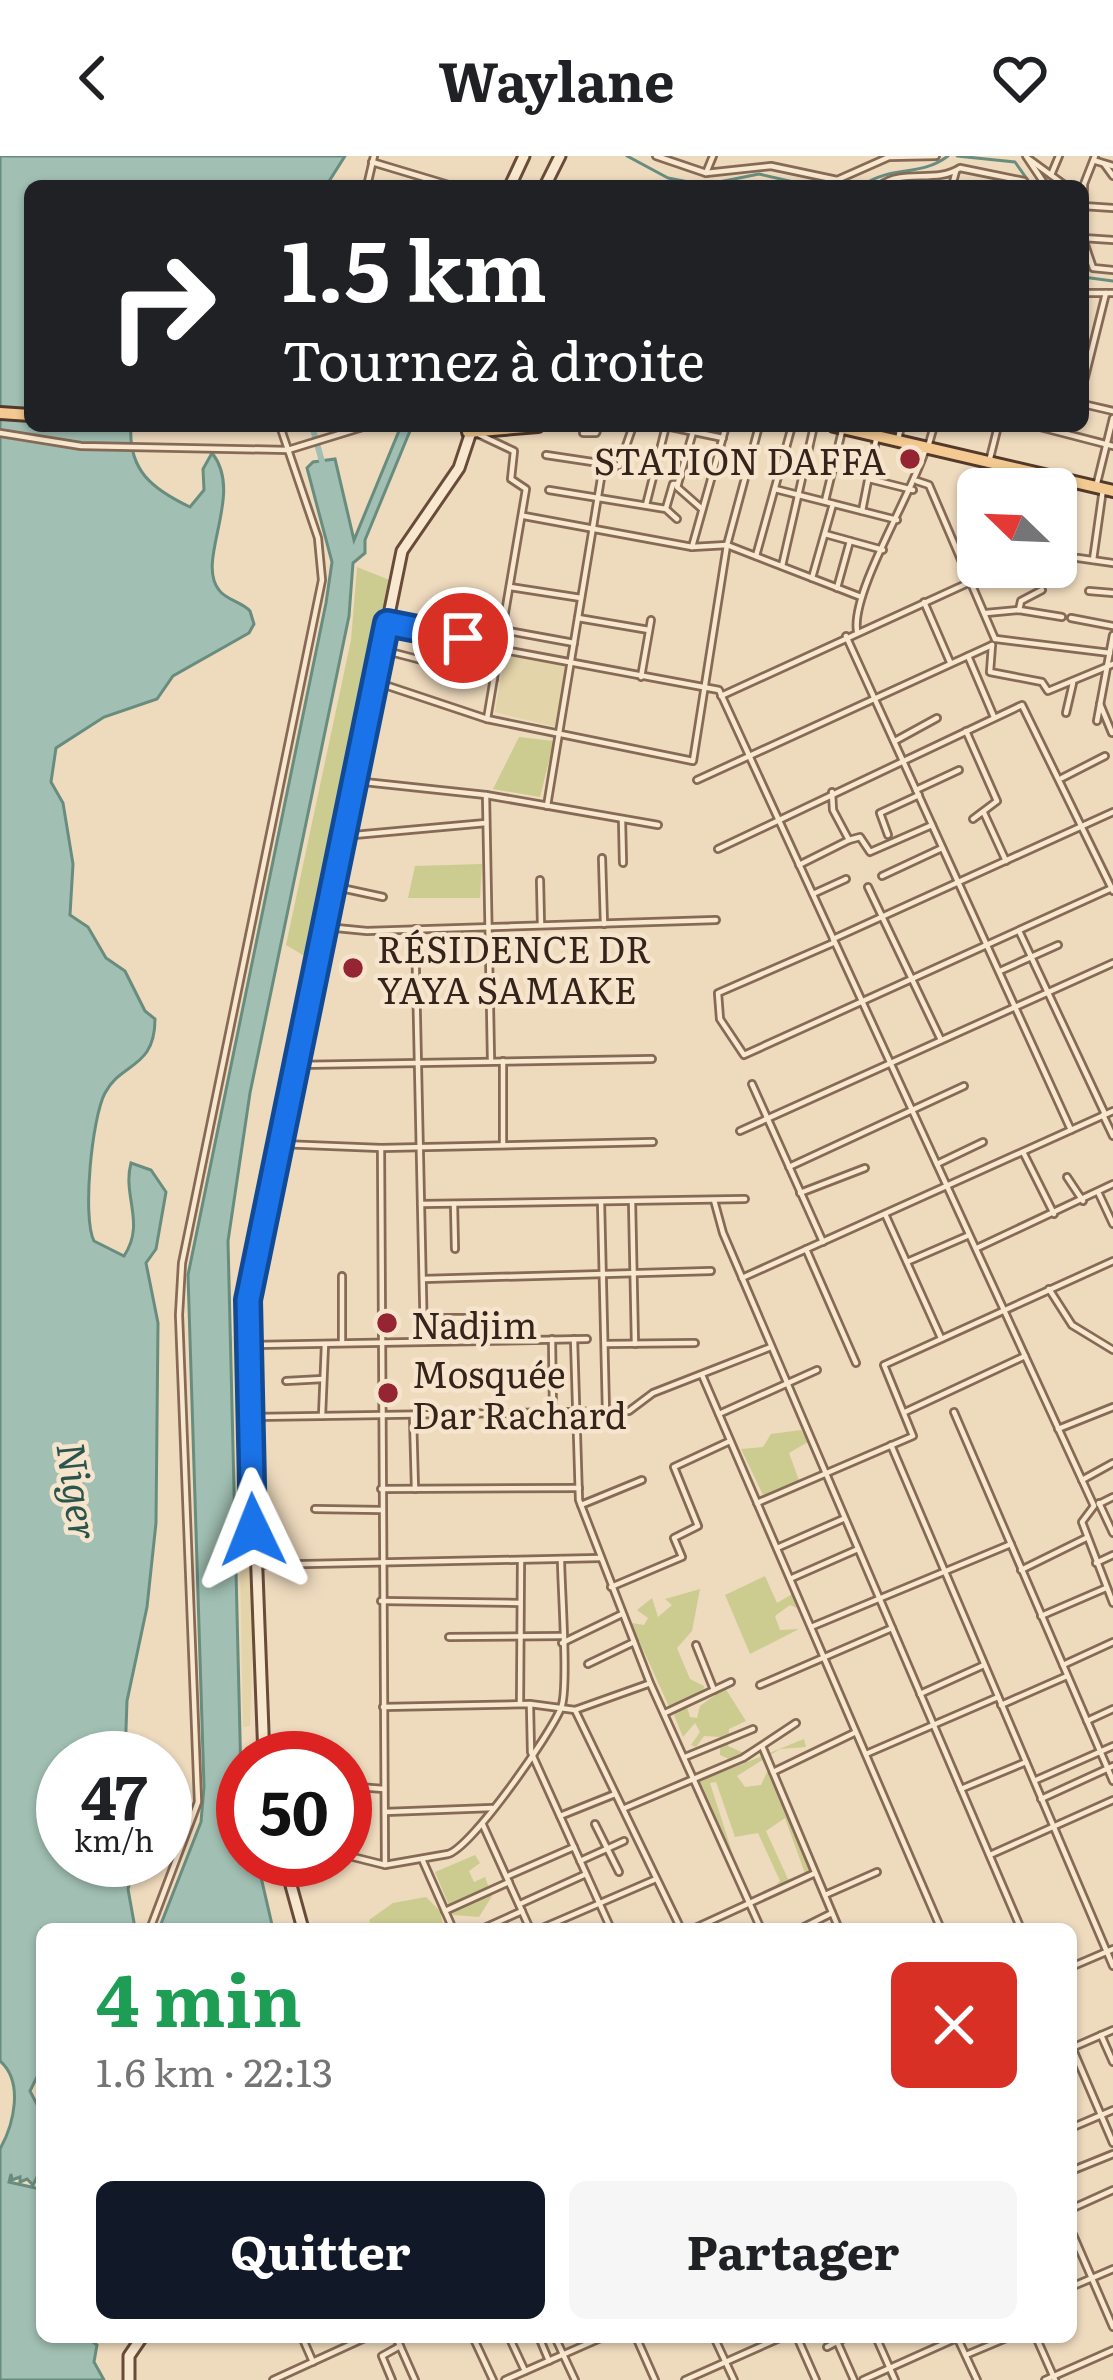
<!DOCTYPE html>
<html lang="fr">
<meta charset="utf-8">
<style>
body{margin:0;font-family:Literata,serif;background:#f6f6f6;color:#202124;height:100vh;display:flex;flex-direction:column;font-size:45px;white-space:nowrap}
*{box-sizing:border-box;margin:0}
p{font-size:39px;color:#757577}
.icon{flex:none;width:66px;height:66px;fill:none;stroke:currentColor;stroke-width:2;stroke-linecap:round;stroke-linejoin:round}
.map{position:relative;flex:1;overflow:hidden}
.sheet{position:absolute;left:36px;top:1767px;width:1041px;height:420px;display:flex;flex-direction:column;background:#fff;border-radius:18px;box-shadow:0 3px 9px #0004}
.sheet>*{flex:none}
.top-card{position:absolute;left:24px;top:24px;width:1065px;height:252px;border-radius:18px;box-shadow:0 3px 9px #0004;background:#202124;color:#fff;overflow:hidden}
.needle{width:78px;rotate:293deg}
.controls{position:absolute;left:957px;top:312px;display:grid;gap:24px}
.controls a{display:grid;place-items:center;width:120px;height:120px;border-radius:18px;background:#fff;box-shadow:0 3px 9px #0004;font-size:60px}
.speed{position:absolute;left:36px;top:1575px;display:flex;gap:24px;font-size:60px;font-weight:700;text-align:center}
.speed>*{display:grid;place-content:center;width:156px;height:156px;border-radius:50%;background:#fff;box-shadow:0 3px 9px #0004;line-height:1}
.speed small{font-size:30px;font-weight:400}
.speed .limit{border:18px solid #d22;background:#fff;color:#111}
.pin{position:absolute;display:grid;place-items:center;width:102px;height:102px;color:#fff;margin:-51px;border:6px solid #fff;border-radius:50%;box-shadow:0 3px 12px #0007}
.me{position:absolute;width:132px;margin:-66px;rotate:358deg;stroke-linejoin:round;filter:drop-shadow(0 0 9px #0008)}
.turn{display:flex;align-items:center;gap:42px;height:252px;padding:0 60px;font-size:54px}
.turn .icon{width:156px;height:156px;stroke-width:2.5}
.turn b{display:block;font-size:84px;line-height:102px}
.round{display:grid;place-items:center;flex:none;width:126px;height:126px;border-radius:18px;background:#f6f6f6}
.head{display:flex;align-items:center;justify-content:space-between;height:204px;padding:0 60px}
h1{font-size:72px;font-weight:700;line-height:90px;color:#1e9e55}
.primary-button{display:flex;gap:24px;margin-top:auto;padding:24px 60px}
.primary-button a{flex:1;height:138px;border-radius:18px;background:#111827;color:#fff;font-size:48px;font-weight:700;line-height:138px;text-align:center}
.primary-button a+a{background:#f6f6f6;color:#202124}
header{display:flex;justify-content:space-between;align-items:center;height:156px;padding:0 60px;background:#fff;font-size:54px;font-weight:700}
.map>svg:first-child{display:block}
.farmland{fill:#e4d4aa}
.green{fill:#cccc91}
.water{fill:#a1bfb3;stroke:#688d7f;stroke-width:3}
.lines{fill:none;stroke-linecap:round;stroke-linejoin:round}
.stream{stroke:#688d7f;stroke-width:3}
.canal{stroke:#a1bfb3;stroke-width:6}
.street-casing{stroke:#866a56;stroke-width:10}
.secondary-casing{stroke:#684b39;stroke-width:15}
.primary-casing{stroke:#53392b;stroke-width:16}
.street{stroke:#f9e8d0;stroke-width:4.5}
.secondary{stroke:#f9e8d0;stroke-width:9}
.primary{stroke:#f4ca92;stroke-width:10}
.route-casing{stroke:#114b97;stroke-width:30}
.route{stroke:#1a73e8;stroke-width:21}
.poi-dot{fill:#962533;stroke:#f6e5cc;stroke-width:4.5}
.labels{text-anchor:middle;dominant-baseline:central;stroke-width:9;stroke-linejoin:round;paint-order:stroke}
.poi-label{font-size:36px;fill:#35241b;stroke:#f6e5cc;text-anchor:start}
.water-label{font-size:39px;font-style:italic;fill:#2a554d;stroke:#f6e5cc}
</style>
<header><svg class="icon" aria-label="back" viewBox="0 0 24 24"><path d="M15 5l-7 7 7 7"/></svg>Waylane<svg class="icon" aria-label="heart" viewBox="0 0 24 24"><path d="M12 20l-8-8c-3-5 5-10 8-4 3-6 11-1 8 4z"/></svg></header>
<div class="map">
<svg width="1113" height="2224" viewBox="0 0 1113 2224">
<rect width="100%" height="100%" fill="#eedabd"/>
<g class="farmland">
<path d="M505,499l62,10 -11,62 -61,-15z"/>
<path d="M232,1180l10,3 7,220h-11z"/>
<path d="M240,1405h10l3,71 -3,94 -7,1z"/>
</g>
<g class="green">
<path d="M357,411l35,14 -79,380 -27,-16 65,-305z"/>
<path d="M519,581l35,4 -14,56 -47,-8z"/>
<path d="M482,708l-2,34h-72l7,-32z"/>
<path d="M801,1274l7,12 -19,11 11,30 -37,12 -22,-46 22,-2 8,-13z"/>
<path d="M765,1420l12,27 17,-10 8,17 -12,-5 -15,11 5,14 19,-1 -49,25 -25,-59z"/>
<path d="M700,1433l-8,42 -15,17 13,31 14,7 -1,9 -17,9 4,13 7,1 3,-12 25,-18 21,33 -17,8 -1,17 18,8 -15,6 -11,-5v-18l-16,-1 -8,11 -5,-2 9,-13 -5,-9 -12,14 -9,-22 10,-9 -13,5 -40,-88 13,2 4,-7 -11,-8 15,-12 6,19 14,-12 -7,-6z"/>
<path d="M804,1583l2,8 -26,2 -43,27 8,11 16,-2 10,-22 42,106 -6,10 -22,-61 -19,13 22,48 13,2 -24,13 -6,-3 9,-10 -22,-48 -23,4 -19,-55 -6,1 24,75 -34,-77z"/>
<path d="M475,1699l5,8 -11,8 5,11 11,-5 7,19 -13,21 -26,-2 -18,-43z"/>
<path d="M426,1741l14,14 4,18h-71l-4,-9 24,-17z"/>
</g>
<g class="water">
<path d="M0,0h345l-19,30h-296v240h101c-3,44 21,63 59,81l14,-17 -1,-21 9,-16c33,41 -17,107 7,137 7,10 23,12 31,21l4,13 -5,9 -76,43 -16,23 -53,18 -48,31 -5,34 12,21 10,61 -3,51 18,12 18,31 19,13 20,40 10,8c0,50 -34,43 -50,74 -13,24 -23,125 -11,148l30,15c22,-33 -2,-60 7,-93l20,7 15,22 -10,57 -10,14 12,60 -2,200 -9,84 -20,94 -2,57h-62v102h73l-8,29 7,39 -93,1v138l-12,24 12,23v68l-2,4 -4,-7 -3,6 -6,-6 -7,3v-5l-8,3 -1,-6 -2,8 31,7 2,148h44l11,8 -3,17 10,18h-104v-231c14,-25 24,-67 0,-88z"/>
<path d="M401,270h11l-47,114v13l-12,10 -4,53 -99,477 -22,148 15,619h14l16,69h-114l42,-107 3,-35 -16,-512 138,-672 6,-41 -25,-94 6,-6 22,-3 19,81z"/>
</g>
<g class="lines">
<g class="stream">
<path d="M627,0l41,22 36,7 55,-11 52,12"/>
<path d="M957,0l58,6 17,24"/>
<path d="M861,30c34,-22 57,-8 87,-30"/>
<path d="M1083,121l30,4"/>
</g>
<path class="canal" d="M312,270l11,39"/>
<defs>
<g id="street">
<path d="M656,0l50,17 65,-7 66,14 52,-23 47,-1"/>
<path d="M1026,0l20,30"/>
<path d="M1029,3l37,27"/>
<path d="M1096,5l17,5"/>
<path d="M372,6l80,24"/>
<path d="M1105,9l8,11"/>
<path d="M706,17l7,-17"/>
<path d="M1051,19l8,-19"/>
<path d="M367,30l7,-30"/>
<path d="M880,30c22,-18 56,-2 80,-18l64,13 -1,5"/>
<path d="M952,30l4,-15"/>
<path d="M1083,50l30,2"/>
<path d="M1083,72l1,-44 11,-28"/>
<path d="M1083,82l30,2"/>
<path d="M1083,83l10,29 20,2"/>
<path d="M1083,137h30"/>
<path d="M1083,229l23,-92"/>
<path d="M1083,248l30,7"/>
<path d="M666,270l57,12"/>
<path d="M1036,270l77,20"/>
<path d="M693,276l-16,55 25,22"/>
<path d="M0,277l81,13 207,4 78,-24"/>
<path d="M583,277h13l3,-7"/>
<path d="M480,279l34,16 -3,28 15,10 -39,230"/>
<path d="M898,284l3,-14"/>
<path d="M928,291l6,-21"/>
<path d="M546,299l73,11 14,-40"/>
<path d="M989,306l9,-36"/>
<path d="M869,323l44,11"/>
<path d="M917,325l12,4 66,154"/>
<path d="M1096,331l17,-69"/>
<path d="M775,333l122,31"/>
<path d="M549,334l117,19 11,10"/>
<path d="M825,345l17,-70"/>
<path d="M646,349l20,-79"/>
<path d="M666,352l7,-24h5"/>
<path d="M862,355l14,-71"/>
<path d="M524,360l168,31 35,-2 134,52"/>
<path d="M825,378l58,16"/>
<path d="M1056,388l5,-3 9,-60"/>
<path d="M692,391l34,-121"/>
<path d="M756,400l36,-130"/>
<path d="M1078,402l35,5"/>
<path d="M1093,404l10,-71"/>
<path d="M782,410l32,-140"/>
<path d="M812,422l21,-74"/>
<path d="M510,431l71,11"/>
<path d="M837,432l13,-47"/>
<path d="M1089,435l24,2"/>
<path d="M924,446l26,60"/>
<path d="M1019,454l2,-9 21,-11"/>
<path d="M986,457l33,-3 43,7"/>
<path d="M578,462l71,12"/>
<path d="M1071,462l42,8"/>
<path d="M387,467l112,22"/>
<path d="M503,474l71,13"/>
<path d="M857,475c-6,-39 55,-137 69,-183"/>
<path d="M846,480l225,494"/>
<path d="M996,483l114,14"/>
<path d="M992,489l-2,27 52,10 6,9 65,-27"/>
<path d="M499,493l220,41 375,816 -12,16 31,81"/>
<path d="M383,494l111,29"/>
<path d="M968,500l26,61"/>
<path d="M641,521l10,-57"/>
<path d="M379,527l108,36 206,42 34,-216 32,-119"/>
<path d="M721,540l282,-129"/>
<path d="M1100,548l12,29"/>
<path d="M1066,557l7,-30"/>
<path d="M1097,565l16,-86"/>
<path d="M966,575l31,70 -24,18"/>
<path d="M895,585l42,-23"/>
<path d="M1062,622l43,-22"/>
<path d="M697,624l295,-135"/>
<path d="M355,625l131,14 172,30"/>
<path d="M916,634l43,-20"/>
<path d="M486,639l5,264"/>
<path d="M547,650l56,-340"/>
<path d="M984,657l22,48"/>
<path d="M622,664l1,43"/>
<path d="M888,679l-8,-22 39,-18"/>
<path d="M343,680l143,-13"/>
<path d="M849,684l11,-3 10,15 62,-27"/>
<path d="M718,693l304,-144 91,186"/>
<path d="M602,702l2,66"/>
<path d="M799,709l50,-25 -16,-30 -1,-18"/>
<path d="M882,720l60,-28"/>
<path d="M540,724l1,45"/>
<path d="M332,730l51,11"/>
<path d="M868,731l73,153"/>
<path d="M813,738l33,-15"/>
<path d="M326,771l41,4 349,-11"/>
<path d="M415,773l9,413"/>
<path d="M1019,775l86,183"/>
<path d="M833,783l280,-127"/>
<path d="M833,787l-115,50 2,26 24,36 368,-167"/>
<path d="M1000,815l58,-26"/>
<path d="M296,909l356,-6"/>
<path d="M752,928l71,158"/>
<path d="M1103,959l10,21"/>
<path d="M740,975l373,-168"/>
<path d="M281,988l100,4 272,-6"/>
<path d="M503,989v-84"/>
<path d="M381,992l4,717"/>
<path d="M1023,996l31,62"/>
<path d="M937,1008l46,-22"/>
<path d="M789,1011l175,-81"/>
<path d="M1067,1021l16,24"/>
<path d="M800,1037l65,-25"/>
<path d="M1099,1038l14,30"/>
<path d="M714,1044l9,33 298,696"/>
<path d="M632,1045l3,143"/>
<path d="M601,1046l5,210"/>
<path d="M421,1048l324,-5"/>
<path d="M454,1048l1,45"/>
<path d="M885,1058l56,124"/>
<path d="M977,1092l136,-64"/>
<path d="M806,1093l50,114"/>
<path d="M907,1106l60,-26"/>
<path d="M342,1120v67"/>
<path d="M742,1122l371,-167"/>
<path d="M423,1123l288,-8"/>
<path d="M1049,1133l23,36 41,25"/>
<path d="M424,1162h65"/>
<path d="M552,1183l1,73"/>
<path d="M574,1183l5,161 71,183 111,246"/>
<path d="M605,1188l90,-1"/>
<path d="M251,1189l336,-6"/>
<path d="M702,1219l239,554"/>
<path d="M286,1225l37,-2"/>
<path d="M905,1256l120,-56"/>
<path d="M954,1256l159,369"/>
<path d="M719,1258l98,-44"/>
<path d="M322,1260l3,-72"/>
<path d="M255,1261l374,-6 24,-18 118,-46"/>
<path d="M413,1261l2,72"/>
<path d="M1058,1273l55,-22"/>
<path d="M891,1289l222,521"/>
<path d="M1082,1324l31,-17"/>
<path d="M381,1333l198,-1"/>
<path d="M757,1347l156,-67 -29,-71 229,-104"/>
<path d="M1099,1347l14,30"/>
<path d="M1099,1348l14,-7"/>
<path d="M581,1349l61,-25"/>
<path d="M315,1353l66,1"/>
<path d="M777,1392l66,-29"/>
<path d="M1096,1407l17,-8"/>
<path d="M258,1409l342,-7"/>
<path d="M1021,1414l65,-32"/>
<path d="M792,1422l66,-29"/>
<path d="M611,1431l71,-30 -8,-19 24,-12 -24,-59 56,-26"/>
<path d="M381,1445l138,2"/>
<path d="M1041,1460l65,-28"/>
<path d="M811,1471l200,-83"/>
<path d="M449,1481l112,-1"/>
<path d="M562,1487l60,-29"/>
<path d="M696,1489l18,45"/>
<path d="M588,1508l46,-22"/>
<path d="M1063,1509l50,-23"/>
<path d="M760,1529l132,-57"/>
<path d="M920,1538l64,-29"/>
<path d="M520,1548l1,-144"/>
<path d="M1001,1549l66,-29"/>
<path d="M530,1550l1,46 80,177"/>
<path d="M383,1551l147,-3 45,6 73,-26"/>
<path d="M575,1554l106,219"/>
<path d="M665,1557l66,-31"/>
<path d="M1087,1565l26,-12"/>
<path d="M762,1590l77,183"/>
<path d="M866,1598l132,-57"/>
<path d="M685,1601l68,-28"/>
<path d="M773,1616l81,-39"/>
<path d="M1036,1624l77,-34"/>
<path d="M345,1630l39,3"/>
<path d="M961,1633l65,-27"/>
<path d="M1041,1643l72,-33"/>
<path d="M625,1652l118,-50 53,-35"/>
<path d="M385,1656l107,-4"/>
<path d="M560,1660l55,-22"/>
<path d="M595,1668l24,48"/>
<path d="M483,1669l47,104"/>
<path d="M345,1699l40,10 63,-11c24,-7 102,-119 113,-146 8,-18 0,-122 0,-149"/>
<path d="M990,1699l123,-55"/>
<path d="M422,1703l31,70"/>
<path d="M580,1705l44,-20"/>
<path d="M508,1720l66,-29"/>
<path d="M825,1739l52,-23"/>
<path d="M520,1748l66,-30"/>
<path d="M445,1755l64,-29"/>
<path d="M374,1772v1"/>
<path d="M150,1773l48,-127 -19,-487 3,-52 140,-683 -4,-42 -38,-112"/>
<path d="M482,1773l40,-18"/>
<path d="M540,1773l116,-50"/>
<path d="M693,1773l120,-55"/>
<path d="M800,1773l32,-16"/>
<path d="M1071,1811l42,-18"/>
<path d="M1101,1879l12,27"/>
<path d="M1071,1889l42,98"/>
<path d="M1074,1891l39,-17"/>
<path d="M1071,1972l42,-18"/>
<path d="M1071,2015l42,-17"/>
<path d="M1071,2053l42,-19"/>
<path d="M1071,2074l42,97"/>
<path d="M1071,2131l42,-18"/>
<path d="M302,2181l11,25"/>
<path d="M396,2181l19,43"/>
<path d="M473,2181l20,43"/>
<path d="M539,2181l10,24"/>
<path d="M555,2181l20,43"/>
<path d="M636,2181l19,43"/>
<path d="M714,2181l20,43"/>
<path d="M797,2181l19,43"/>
<path d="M835,2181l19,43"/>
<path d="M876,2181l19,43"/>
<path d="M957,2181l20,43"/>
<path d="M1036,2181l19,43"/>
<path d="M511,2185l14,30"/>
<path d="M827,2191l19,-10"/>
<path d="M966,2199l43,-18"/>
<path d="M273,2224l94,-43"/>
<path d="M392,2224l-10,-24 18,-10"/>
<path d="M505,2224l98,-43"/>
<path d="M685,2224l97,-43"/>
<path d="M863,2224l96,-43"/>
<path d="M1045,2224l68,-30"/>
</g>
<g id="secondary">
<path d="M510,30l14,-30"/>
<path d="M545,30l15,-30"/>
<path d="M264,1602l-17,-450 155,-757 57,-83 14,-42"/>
<path d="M284,1704l19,69"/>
<path d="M129,2224v-24l13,-19"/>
</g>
<g id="primary">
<path d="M0,257l30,2"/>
<path d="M834,270l279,65"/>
<path d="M468,276l70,-6"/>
</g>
</defs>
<use href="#street" class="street-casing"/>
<use href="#secondary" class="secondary-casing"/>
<use href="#primary" class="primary-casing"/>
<use href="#street" class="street"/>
<use href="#secondary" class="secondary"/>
<use href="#primary" class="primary"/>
</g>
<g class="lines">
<defs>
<path id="route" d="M253,1374l-5,-230 139,-677 76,15"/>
</defs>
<use href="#route" class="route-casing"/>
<use href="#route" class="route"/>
</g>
<g class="poi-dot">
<circle cx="910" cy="303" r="12"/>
<circle cx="353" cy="812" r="12"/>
<circle cx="387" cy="1167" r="12"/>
<circle cx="388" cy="1237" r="12"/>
</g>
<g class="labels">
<g class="poi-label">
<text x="886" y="303" text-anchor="end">STATION DAFFA</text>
<text x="377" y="791">RÉSIDENCE DR<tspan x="377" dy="41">YAYA SAMAKE</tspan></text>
<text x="411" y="1167">Nadjim</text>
<text x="412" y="1216">Mosquée<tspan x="412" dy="41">Dar Rachard</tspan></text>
</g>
<g class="water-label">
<text transform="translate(80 1335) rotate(82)">Niger</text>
</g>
</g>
</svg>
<div class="controls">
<a><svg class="needle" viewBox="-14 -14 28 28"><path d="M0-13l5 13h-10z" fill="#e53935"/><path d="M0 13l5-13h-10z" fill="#757577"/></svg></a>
</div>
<div class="speed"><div>47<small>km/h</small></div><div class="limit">50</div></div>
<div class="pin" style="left:463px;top:482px;background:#d93025"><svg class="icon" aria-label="arrive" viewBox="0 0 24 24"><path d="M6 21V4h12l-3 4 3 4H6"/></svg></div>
<svg class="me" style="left:253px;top:1374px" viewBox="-20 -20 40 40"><path d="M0-17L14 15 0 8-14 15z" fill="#1a73e8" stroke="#fff" stroke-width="4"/></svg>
<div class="top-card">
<div class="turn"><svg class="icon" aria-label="right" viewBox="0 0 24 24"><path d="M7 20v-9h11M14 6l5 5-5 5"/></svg><div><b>1.5 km</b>Tournez à droite</div></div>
</div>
<section class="sheet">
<div class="head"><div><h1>4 min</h1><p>1.6 km · 22:13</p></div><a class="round" style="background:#d93025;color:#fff"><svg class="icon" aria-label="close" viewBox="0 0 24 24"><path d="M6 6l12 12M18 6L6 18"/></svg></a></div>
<div class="primary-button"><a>Quitter</a><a>Partager</a></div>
</section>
</div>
